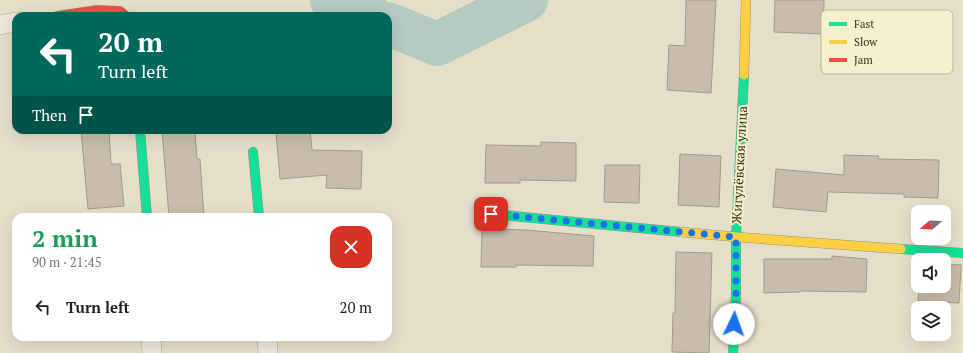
<!DOCTYPE html>
<meta charset="utf-8">
<style>
body{margin:0;font-family:"PT Serif",serif;background:#f6f6f6;color:#222;height:100vh;display:flex;flex-direction:column;font-size:15px;white-space:nowrap}
*{box-sizing:border-box;margin:0}
p{font-size:13px;color:#767676}
.icon{flex:none;width:22px;height:22px;fill:none;stroke:currentColor;stroke-width:2;stroke-linecap:round;stroke-linejoin:round}
.map{position:relative;flex:1;overflow:hidden}
.details{position:absolute;left:12px;top:213px;width:380px;height:128px;display:flex;flex-direction:column;background:#fff;border-radius:12px;box-shadow:0 4px 16px #0002}
.details>*{flex:none}
.hud{position:absolute;left:12px;top:12px;width:380px;height:122px;border-radius:12px;box-shadow:0 4px 16px #0002;background:#00695c;color:#fff;overflow:hidden}
.needle{width:26px;rotate:251deg}
.fabs{position:absolute;left:911px;top:205px;display:grid;gap:8px}
.fabs a{display:grid;place-items:center;width:40px;height:40px;border-radius:8px;background:#fff;box-shadow:0 4px 16px #0002;font-size:20px}
.pin{position:absolute;display:grid;place-items:center;width:34px;height:34px;color:#fff;margin:-17px;border-radius:8px;box-shadow:0 2px 6px #0006}
.me{position:absolute;width:44px;margin:-22px;rotate:3deg;stroke-linejoin:round;filter:drop-shadow(0 0 3px #0008)}
.turn{display:flex;align-items:center;gap:14px;height:84px;padding:0 20px;font-size:18px}
.turn .icon{width:52px;height:52px;stroke-width:2.5}
.turn b{display:block;font-size:28px;line-height:34px}
.then{display:flex;align-items:center;height:38px;padding:0 20px;background:#0003;gap:8px;font-size:15px}
.round{display:grid;place-items:center;flex:none;width:42px;height:42px;border-radius:12px;background:#f6f6f6}
.headline{display:flex;align-items:center;justify-content:space-between;height:68px;padding:0 20px}
h1{font-size:24px;font-weight:800;line-height:30px;color:#1e9e55}
ul{padding:0;list-style:none}
li{display:flex;align-items:center;gap:12px;height:52px;padding:0 20px}
li div{flex:1}
li b{display:block;font-size:15px}
li em{font-style:normal}
.map>svg:first-child{display:block}
.lines{fill:none;stroke-linecap:round;stroke-linejoin:round}
.river{stroke:#b5cac0;stroke-width:44}
.building{fill:#c8bdaa;stroke:#a49a88}
.street-casing{stroke:#a9a393;stroke-width:20}
.fast-casing{stroke:#989282;stroke-width:10}
.slow-casing{stroke:#989282;stroke-width:10}
.jam-casing{stroke:#989282;stroke-width:10}
.street{stroke:#ece8db;stroke-width:19}
.fast{stroke:#16e098;stroke-width:9}
.slow{stroke:#ffcf43;stroke-width:9}
.jam{stroke:#f24e42;stroke-width:9}
.route{stroke:#1a73e8;stroke-width:7;stroke-dasharray:0 12.6}
.labels{text-anchor:middle;dominant-baseline:central;stroke-width:4;stroke-linejoin:round;paint-order:stroke}
.street-label{font-size:13px;fill:#372c1b;stroke:#f7f0cc}
.key{fill:#f7f0cc;stroke:#bdb597;stroke-width:1}
.key-label{font-size:11px;fill:#372c1b}
</style>
<div class="map">
<svg width="963" height="353" viewBox="0 0 963 353">
<rect width="100%" height="100%" fill="#e4dfc9"/>
<g class="lines">
<g class="river">
<path d="M332,0l38,16"/>
<path d="M388,24l49,20 89,-44"/>
</g>
</g>
<g class="building">
<path d="M686,0h30l-5,93 -44,-3 2,-45 16,1z"/>
<path d="M775,0h49l-1,34 -49,-2z"/>
<path d="M81,130h28l2,34h9l4,42 -36,3z"/>
<path d="M162,130h33l2,29h3l4,58h-35z"/>
<path d="M310,130l2,20 50,1 -1,38 -35,-1 1,-13 -47,4 -4,-47z"/>
<path d="M541,142l35,1v38l-56,-1v3h-35l1,-38 55,1z"/>
<path d="M680,154l41,2 -2,51 -41,-2z"/>
<path d="M844,155l35,1 -1,3 61,1 -1,38 -34,-1v-3l-76,-2 -2,20 -53,-5 3,-38 68,6z"/>
<path d="M605,165h35l-1,38 -35,-1z"/>
<path d="M482,229l44,1 68,6 -1,30 -77,-1v2h-35z"/>
<path d="M676,252l36,1 -3,100 -37,-1 1,-39h2z"/>
<path d="M832,256l35,3 -1,33 -66,-1v1l-36,1v-34h68z"/>
<path d="M944,264l17,1 -2,38 -41,-2 1,-15h25z"/>
</g>
<g class="lines">
<defs>
<g id="street">
<path d="M0,25l16,-3"/>
<path d="M151,337l1,16"/>
<path d="M267,337l1,16"/>
</g>
<g id="fast">
<path d="M140,130l7,87"/>
<path d="M253,152l6,65"/>
<path d="M491,214l190,18"/>
<path d="M901,249l62,4"/>
<path d="M733,353l3,-59v-57l8,-162"/>
</g>
<g id="slow">
<path d="M744,75l2,-75"/>
<path d="M681,232l55,5 165,12"/>
</g>
<path id="jam" d="M57,16l40,-6 23,1 6,5"/>
</defs>
<use href="#street" class="street-casing"/>
<use href="#fast" class="fast-casing"/>
<use href="#slow" class="slow-casing"/>
<use href="#jam" class="jam-casing"/>
<use href="#street" class="street"/>
<use href="#fast" class="fast"/>
<use href="#slow" class="slow"/>
<use href="#jam" class="jam"/>
</g>
<g class="lines">
<path class="route" d="M491,214l245,23v57l-2,30"/>
</g>
<g class="labels">
<g class="street-label">
<text transform="translate(739 165) rotate(-87)">Жигулёвская улица</text>
</g>
</g>
<rect x="821" y="10" width="132" height="64" rx="6" class="key"/>
<rect x="829" y="22" width="18" height="4" fill="#16e098"/>
<rect x="829" y="40" width="18" height="4" fill="#ffcf43"/>
<rect x="829" y="58" width="18" height="4" fill="#f24e42"/>
<g class="key-label">
<text x="854" y="28">Fast</text>
<text x="854" y="46">Slow</text>
<text x="854" y="64">Jam</text>
</g>
</svg>
<div class="fabs">
<a><svg class="needle" viewBox="-14 -14 28 28"><path d="M0-13l5 13h-10z" fill="#e53935"/><path d="M0 13l5-13h-10z" fill="#767676"/></svg></a>
<a><svg class="icon" aria-label="sound" viewBox="0 0 24 24"><path d="M4 9h4l5-4v14l-5-4H4zM17 9q2 3 0 6"/></svg></a>
<a><svg class="icon" aria-label="layers" viewBox="0 0 24 24"><path d="M12 4l9 5-9 5-9-5zM3 14l9 5 9-5"/></svg></a>
</div>
<div class="pin" style="left:491px;top:214px;background:#d93025"><svg class="icon" aria-label="arrive" viewBox="0 0 24 24"><path d="M6 21V4h12l-3 4 3 4H6"/></svg></div>
<svg class="me" style="left:734px;top:324px" viewBox="-20 -20 40 40"><circle r="19" fill="#fff"/><path d="M0-13L10 11 0 6-10 11z" fill="#1a73e8"/></svg>
<div class="hud">
<div class="turn"><svg class="icon" aria-label="left" viewBox="0 0 24 24"><path d="M17 20v-9H6M10 6l-5 5 5 5"/></svg><div><b>20 m</b>Turn left</div></div>
<div class="then">Then<svg class="icon" aria-label="arrive" viewBox="0 0 24 24"><path d="M6 21V4h12l-3 4 3 4H6"/></svg></div>
</div>
<section class="details">
<div class="headline"><div><h1>2 min</h1><p>90 m · 21:45</p></div><a class="round" style="background:#d93025;color:#fff"><svg class="icon" aria-label="close" viewBox="0 0 24 24"><path d="M6 6l12 12M18 6L6 18"/></svg></a></div>
<ul>
<li><svg class="icon" aria-label="left" viewBox="0 0 24 24"><path d="M17 20v-9H6M10 6l-5 5 5 5"/></svg><div><b>Turn left</b></div><em>20 m</em></li>
</ul>
</section>
</div>
